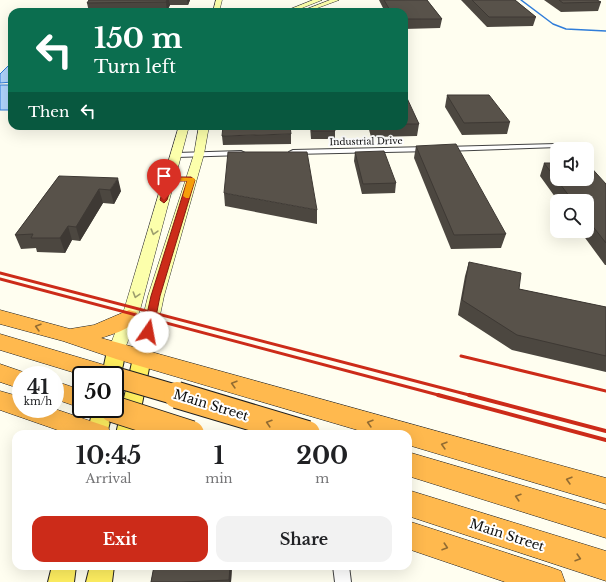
<!DOCTYPE html>
<style>
body{margin:0;font-family:"Libre Baskerville",serif;background:#f2f2f2;color:#202124;height:100vh;display:flex;flex-direction:column;font-size:15px;white-space:nowrap}
*{box-sizing:border-box;margin:0}
p{font-size:13px;color:#757577}
.icon{flex:none;width:22px;height:22px;fill:none;stroke:currentColor;stroke-width:2;stroke-linecap:round;stroke-linejoin:round}
.map{position:relative;flex:1;overflow:hidden}
.side{position:absolute;left:12px;top:430px;width:400px;height:140px;display:flex;flex-direction:column;background:#fff;border-radius:12px;box-shadow:0 4px 16px #0002}
.side>*{flex:none}
.hud{position:absolute;left:8px;top:8px;width:400px;height:122px;border-radius:12px;box-shadow:0 4px 16px #0002;background:#0b6e4f;color:#fff;overflow:hidden}
.tools{position:absolute;left:550px;top:142px;display:grid;gap:8px}
.tools a{display:grid;place-items:center;width:44px;height:44px;border-radius:8px;background:#fff;box-shadow:0 4px 16px #0002;font-size:20px}
.speed{position:absolute;left:12px;top:366px;display:flex;gap:8px;font-size:20px;font-weight:700;text-align:center}
.speed>*{display:grid;place-content:center;width:52px;height:52px;border-radius:50%;background:#fff;box-shadow:0 4px 16px #0002;line-height:1}
.speed small{font-size:10px;font-weight:400}
.speed .limit{border:2px solid #111;border-radius:6px;background:#fff;color:#111}
.pin{position:absolute;display:grid;place-items:center;width:34px;height:34px;color:#fff;margin:-41px -17px;border-radius:50% 50% 50% 0;rotate:-45deg;box-shadow:0 0 4px #0007}
.pin .icon{rotate:45deg}
.me{position:absolute;width:44px;margin:-22px;rotate:12deg;stroke-linejoin:round;filter:drop-shadow(0 0 3px #0008)}
.turn{display:flex;align-items:center;gap:14px;height:84px;padding:0 20px;font-size:18px}
.turn .icon{width:52px;height:52px;stroke-width:2.5}
.turn b{display:block;font-size:28px;line-height:34px}
.then{display:flex;align-items:center;height:38px;padding:0 20px;background:#0003;gap:8px;font-size:15px}
.eta{display:flex;justify-content:space-evenly;align-items:center;height:68px;text-align:center}
.eta b{font-size:24px;font-weight:700;line-height:28px}
.cta{display:flex;gap:8px;margin-top:auto;padding:8px 20px}
.cta a{flex:1;height:46px;border-radius:12px;background:#cc2b19;color:#fff;font-size:16px;font-weight:700;line-height:46px;text-align:center}
.cta a+a{background:#f2f2f2;color:#202124}
.map>svg:first-child{display:block}
.water{fill:#b0d4fc;stroke:#307dd9}
.lines{fill:none;stroke-linecap:round;stroke-linejoin:round}
.stream{stroke:#307dd9;stroke-width:1.5}
.street-casing{stroke:#424242;stroke-width:2}
.secondary-casing{stroke:#313131;stroke-width:1}
.primary-casing{stroke:#202020;stroke-width:2}
.highway-casing{stroke:#202020;stroke-width:1}
.street{fill:#fff;fill-rule:evenodd}
.secondary{fill:#fcffab;fill-rule:evenodd}
.primary{fill:#ffef60;fill-rule:evenodd}
.highway{fill:#ffb94e;fill-rule:evenodd}
.rail-far1{stroke:#cc2b19;stroke-width:3}
.rail{stroke:#cc2b19;stroke-width:4}
.highway-bridge-far1-casing{stroke:#202020;stroke-width:22;stroke-linecap:butt}
.highway-bridge-casing{stroke:#202020;stroke-width:28;stroke-linecap:butt}
.highway-bridge-far1{stroke:#ffb94e;stroke-width:20}
.highway-bridge{stroke:#ffb94e;stroke-width:26}
.wall{fill:#4c4740}
.shaded-wall{fill:#3e3934}
.building{fill:#58524a;stroke:#3e3934}
.oneway{stroke:#9d9f6d}
.oneway2{stroke:#936c32}
.route{fill:#cc2b19;stroke:#851c10}
.slow{fill:#f59e0b}
.labels{text-anchor:middle;dominant-baseline:central;stroke-width:4;stroke-linejoin:round;paint-order:stroke}
.far-street-label{font-size:9px;fill:#0f0f0f;stroke:#fff}
.near-street-label{font-size:13px;fill:#0f0f0f;stroke:#fff}
</style>
<div class="map">
<svg width="606" height="582" viewBox="0 0 606 582">
<rect width="100%" height="100%" fill="#fffef0"/>
<g class="water">
<path d="M10,64h2v18l-12,1v-9z"/>
<rect x="0" y="85" width="12" height="25"/>
</g>
<g class="lines">
<path class="stream" d="M521,0l32,24 13,5 40,2"/>
<defs>
<g id="street">
<path d="M556,144l4,2 -2,1 -113,4 -4,-2 4,-2z"/>
<path d="M429,147l4,2 -1,2 -139,3 -4,-2 4,-2z"/>
<path d="M241,151l4,2 -1,2 -67,2 -4,-2 4,-2z"/>
<path d="M333,566h16l2,16h-16z"/>
</g>
<g id="secondary">
<path d="M216,0h6l-3,12h-6z"/>
<path d="M313,0h9l-30,12h-9z"/>
<path d="M330,0h9l-27,10 -5,-1z"/>
<path d="M179,126h10l-49,184 -16,41 -2,4 -6,2 -6,-2 -2,-4 16,-41z"/>
<path d="M199,126h10l-5,28 -40,142 -13,62 -3,5 -6,1 -6,-1 -3,-5 15,-62 46,-142z"/>
</g>
<g id="primary">
<path d="M116,344l6,2c5,9 0,26 -4,34l-3,1v-6h-13l5,-24 3,-5z"/>
<path d="M142,351l6,2 3,5 -15,76h-20l17,-76 3,-5z"/>
<path d="M93,409h20l-6,25h-20z"/>
<path d="M52,566h24l-2,16h-26z"/>
<path d="M90,566h24l-2,16h-26z"/>
</g>
<g id="highway">
<path d="M0,310l70,19 24,-4 35,-15 7,2 3,5c-7,12 -26,17 -38,21l505,140v26l-198,-59v-11h-37l-255,-75 -53,-18 -63,-17z"/>
<path d="M0,334l118,35 3,6 -3,6 -3,1v-7h-33l-82,-25z"/>
<path d="M0,364l29,10 1,1h-9v14l-21,-7z"/>
<path d="M55,381l26,9v18l-26,-9z"/>
<path d="M0,391l21,6v12h34l53,18 3,7h-42l-69,-24z"/>
<path d="M408,452l198,58v28l-198,-62z"/>
<path d="M408,490l198,61v30l-198,-65z"/>
<path d="M408,521l142,46 11,4 4,11h-60l-97,-33z"/>
</g>
</defs>
<use href="#street" class="street-casing"/>
<use href="#secondary" class="secondary-casing"/>
<use href="#primary" class="primary-casing"/>
<use href="#highway" class="highway-casing"/>
<use href="#street" class="street"/>
<use href="#secondary" class="secondary"/>
<use href="#primary" class="primary"/>
<use href="#highway" class="highway"/>
<g class="rail-far1">
<path d="M0,273l473,123"/>
<path d="M0,279l442,117"/>
<path d="M461,356l145,35"/>
</g>
<g class="rail">
<path d="M438,395l168,45"/>
<path d="M469,395l137,36"/>
</g>
<defs>
<path id="highway-bridge-far1" d="M115,377l65,19"/>
<g id="highway-bridge">
<path d="M177,395l130,39"/>
<path d="M113,409l78,25"/>
</g>
</defs>
<use href="#highway-bridge-far1" class="highway-bridge-far1-casing"/>
<use href="#highway-bridge" class="highway-bridge-casing"/>
<use href="#highway-bridge-far1" class="highway-bridge-far1"/>
<use href="#highway-bridge" class="highway-bridge"/>
</g>
<g class="wall">
<path d="M89,0h101l-2,5h-18l-3,6 -78,1 -2,-9z"/>
<path d="M379,0h48l15,19 -2,9 -36,1v-17h-19z"/>
<path d="M461,0h54l21,17 -3,9 -46,1z"/>
<path d="M544,0h53l4,2 -3,9 -37,1z"/>
<path d="M447,95l63,27 -3,12 -45,1 -17,-28z"/>
<path d="M404,96l15,28 -2,12 -46,1 -3,-11h36z"/>
<path d="M310,126h24l1,5v8h-24z"/>
<path d="M291,134v10l-68,1 -1,-9z"/>
<path d="M416,146l90,88 -5,14 -50,1 -37,-91z"/>
<path d="M355,152l41,31 -1,10 -33,1 -8,-33z"/>
<path d="M544,163l62,21v81h-1l-25,-34h7v-30h-29l-18,-25z"/>
<path d="M59,176l62,15 -7,13 -11,-1 -23,38 -8,-1 -7,13 -28,-1 -1,-4 -15,1 -6,-14z"/>
<path d="M224,193l93,17v14l-92,-18z"/>
<path d="M469,262l50,27 87,18v65l-94,-22 -54,-35 7,-39z"/>
<path d="M154,566h78l-1,16h-80z"/>
</g>
<g class="shaded-wall">
<path d="M167,0h2l1,5 -3,6 -1,-9z"/>
<path d="M187,0h3l-2,5z"/>
<path d="M118,178l3,13 -7,13 -4,-14z"/>
<path d="M99,189l4,14 -23,38 -4,-14z"/>
<path d="M68,226l4,14 -7,13 -5,-15z"/>
<path d="M230,566h2l-1,16h-2v-2z"/>
</g>
<g class="building">
<path d="M89,0h78l-1,2 -79,1z"/>
<path d="M384,0h43l15,19h-38v-7h-13z"/>
<path d="M472,0h43l21,17h-47z"/>
<path d="M559,0h38l4,2 -38,1z"/>
<path d="M447,95h42l21,27 -46,1z"/>
<path d="M404,96h2l13,28h-15z"/>
<path d="M223,126h67l1,8 -69,2z"/>
<path d="M311,126h23l1,5h-23z"/>
<path d="M456,144l50,90 -52,1 -38,-89z"/>
<path d="M384,151l12,32 -33,1 -8,-32z"/>
<path d="M228,152h79l10,58 -93,-17z"/>
<path d="M544,163h13v16h30v-16l19,21v59l-19,-24v-18h-14z"/>
<path d="M59,176l59,2 -8,12 -11,-1 -23,38 -8,-1 -8,12h-29l2,-4 -18,1z"/>
<path d="M469,262l52,11 -2,16 87,18v49l-89,-21 -55,-35z"/>
<path d="M154,566h76l-1,14 -47,2h-31z"/>
</g>
<defs><path id="oneway-chevron" d="M-2-3.5L2.5 0L-2 3.5" fill="none" stroke-width="1.6" stroke-linecap="round" stroke-linejoin="round"/></defs>
<g class="oneway">
<use href="#oneway-chevron" transform="translate(154 232) rotate(106)"/>
<use href="#oneway-chevron" transform="translate(136 295) rotate(107)"/>
</g>
<g class="oneway2">
<use href="#oneway-chevron" transform="translate(38 327) rotate(-164)"/>
<use href="#oneway-chevron" transform="translate(234 384) rotate(-164)"/>
<use href="#oneway-chevron" transform="translate(269 423) rotate(-163)"/>
<use href="#oneway-chevron" transform="translate(370 423) rotate(-164)"/>
<use href="#oneway-chevron" transform="translate(444 445) rotate(-164)"/>
<use href="#oneway-chevron" transform="translate(569 480) rotate(-164)"/>
<use href="#oneway-chevron" transform="translate(518 497) rotate(-163)"/>
<use href="#oneway-chevron" transform="translate(445 547) rotate(18)"/>
<use href="#oneway-chevron" transform="translate(578 558) rotate(17)"/>
</g>
<path class="route" d="M167,177h24l4,3 -35,116 -7,36 -5,4 -5,-4 8,-36 36,-115h-14l-6,19 -3,3 -4,-3z"/>
<path class="slow" d="M167,177l27,1 1,2 -6,18h-3l-3,-2 4,-15h-15l-3,2 -3,-3z"/>
<g class="labels">
<g class="far-street-label">
<text transform="translate(366 141) rotate(-1)">Industrial Drive</text>
</g>
<g class="near-street-label">
<text transform="translate(211 405) rotate(17)">Main Street</text>
<text transform="translate(507 535) rotate(18)">Main Street</text>
</g>
</g>
</svg>
<div class="tools">
<a><svg class="icon" aria-label="sound" viewBox="0 0 24 24"><path d="M4 9h4l5-4v14l-5-4H4zM17 9q2 3 0 6"/></svg></a>
<a><svg class="icon" aria-label="search" viewBox="0 0 24 24"><circle cx="10" cy="10" r="6"/><path d="M15 15l6 6"/></svg></a>
</div>
<div class="speed"><div>41<small>km/h</small></div><div class="limit">50</div></div>
<div class="pin" style="left:164px;top:200px;background:#d93025"><svg class="icon" aria-label="arrive" viewBox="0 0 24 24"><path d="M6 21V4h12l-3 4 3 4H6"/></svg></div>
<svg class="me" style="left:148px;top:332px" viewBox="-20 -20 40 40"><circle r="19" fill="#fff"/><path d="M0-13L10 11 0 6-10 11z" fill="#cc2b19"/></svg>
<div class="hud">
<div class="turn"><svg class="icon" aria-label="left" viewBox="0 0 24 24"><path d="M17 20v-9H6M10 6l-5 5 5 5"/></svg><div><b>150 m</b>Turn left</div></div>
<div class="then">Then<svg class="icon" aria-label="left" viewBox="0 0 24 24"><path d="M17 20v-9H6M10 6l-5 5 5 5"/></svg></div>
</div>
<section class="side">
<div class="eta">
<div><b>10:45</b><p>Arrival</p></div>
<div><b>1</b><p>min</p></div>
<div><b>200</b><p>m</p></div>
</div>
<div class="cta"><a>Exit</a><a>Share</a></div>
</section>
</div>
